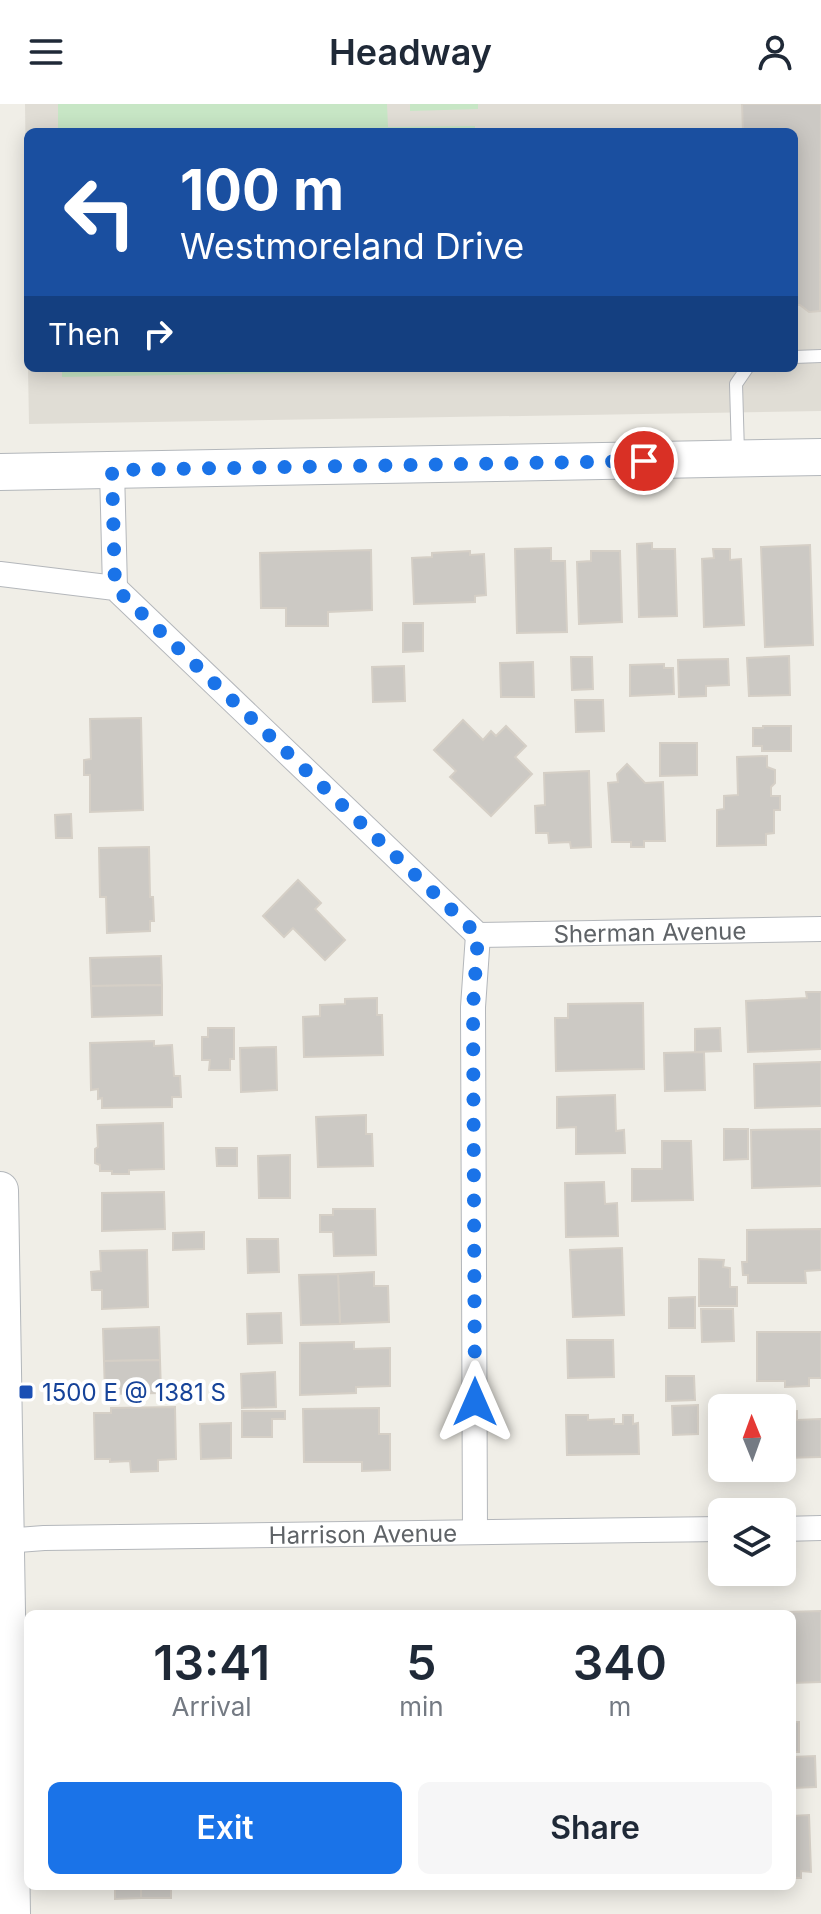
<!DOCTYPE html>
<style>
body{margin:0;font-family:Inter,sans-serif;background:#f6f6f7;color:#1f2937;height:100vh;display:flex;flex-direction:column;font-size:30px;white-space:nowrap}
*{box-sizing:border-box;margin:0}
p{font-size:26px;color:#747a83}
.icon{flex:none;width:44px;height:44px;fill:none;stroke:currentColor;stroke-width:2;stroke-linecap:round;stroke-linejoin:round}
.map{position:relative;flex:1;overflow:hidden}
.drawer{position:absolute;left:24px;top:1506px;width:772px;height:280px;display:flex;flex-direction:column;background:#fff;border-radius:12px;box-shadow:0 4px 20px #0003}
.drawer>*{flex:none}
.top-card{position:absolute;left:24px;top:24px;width:774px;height:244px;border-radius:12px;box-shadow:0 4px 20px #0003;background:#1a4fa0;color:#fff;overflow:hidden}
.needle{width:52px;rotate:359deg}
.buttons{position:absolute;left:708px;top:1290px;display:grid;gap:16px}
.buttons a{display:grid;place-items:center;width:88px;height:88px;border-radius:12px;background:#fff;box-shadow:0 4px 20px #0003;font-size:40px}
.pin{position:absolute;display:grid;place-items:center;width:68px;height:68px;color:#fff;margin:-34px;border:4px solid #fff;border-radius:50%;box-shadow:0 2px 8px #0007}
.me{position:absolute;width:88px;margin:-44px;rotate:0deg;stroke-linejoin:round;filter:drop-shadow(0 0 6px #0008)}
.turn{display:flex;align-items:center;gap:28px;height:168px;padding:0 24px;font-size:36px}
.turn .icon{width:104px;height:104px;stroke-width:2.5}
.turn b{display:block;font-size:56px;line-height:68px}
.then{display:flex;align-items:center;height:76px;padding:0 24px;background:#0003;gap:16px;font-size:30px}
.eta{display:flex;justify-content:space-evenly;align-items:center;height:136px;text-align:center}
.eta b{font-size:48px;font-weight:600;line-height:56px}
.primary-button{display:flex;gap:16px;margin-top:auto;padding:16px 24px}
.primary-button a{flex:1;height:92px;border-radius:12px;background:#1a73e8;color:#fff;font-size:32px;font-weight:600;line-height:92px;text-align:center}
.primary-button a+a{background:#f6f6f7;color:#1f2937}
header{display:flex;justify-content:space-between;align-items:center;height:104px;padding:0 24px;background:#fff;font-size:36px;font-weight:600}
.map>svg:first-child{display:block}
.education{fill:#e0ddd5}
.green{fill:#c7e6c5}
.building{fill:#ccc9c4;stroke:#d5cfc6;stroke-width:2}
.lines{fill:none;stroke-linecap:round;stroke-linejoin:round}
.lane-casing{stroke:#b4b7bb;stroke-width:14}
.street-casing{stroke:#b4b7bb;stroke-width:26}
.secondary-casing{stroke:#b3b7bb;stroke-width:38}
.lane{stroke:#fff;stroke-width:12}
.street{stroke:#fff;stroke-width:24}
.secondary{stroke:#fff;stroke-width:36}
.route{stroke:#1a73e8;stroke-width:14;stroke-dasharray:0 25.2}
.transit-dot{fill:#1a4fb4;stroke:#fff;stroke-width:3}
.labels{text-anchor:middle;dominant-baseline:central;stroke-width:8;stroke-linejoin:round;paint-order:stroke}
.street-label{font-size:24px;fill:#5f6367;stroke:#fff}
.transit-label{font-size:24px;fill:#164399;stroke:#fff;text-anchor:start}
</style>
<header><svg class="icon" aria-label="menu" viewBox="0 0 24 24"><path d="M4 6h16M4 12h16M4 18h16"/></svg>Headway<svg class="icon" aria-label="person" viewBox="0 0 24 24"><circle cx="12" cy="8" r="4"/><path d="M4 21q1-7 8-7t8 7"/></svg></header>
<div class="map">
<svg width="821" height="1810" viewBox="0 0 821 1810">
<rect width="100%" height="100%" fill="#f0eee7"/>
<path class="education" d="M25,0h796v307l-792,13 -1,-56h766v-236h-766v200z"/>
<g class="green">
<path d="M58,0h329l1,23 87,-1v6h-417z"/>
<path d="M410,0h68v5l-68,2z"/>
<path d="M62,264h329v3l-329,6z"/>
</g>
<g class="building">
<path d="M742,0h79l-1,207 -11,1 -9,-7h-6v-173h-51z"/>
<path d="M652,439v6h23l2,67 -38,1 -2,-73z"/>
<path d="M810,441l3,100 -48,2 -4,-100z"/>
<path d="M551,444v13h14l2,71 -50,1 -2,-84z"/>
<path d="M713,445h17v11l11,-1 3,66 -40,2 -2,-68 12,-1z"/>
<path d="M371,446l1,60 -44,2v14h-42v-18h-25l-1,-55z"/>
<path d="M470,447v4l14,-1 2,41 -11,1v6l-61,2 -2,-46 20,-1v-4z"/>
<path d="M591,447h29l2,71 -43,2 -2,-62 14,-1z"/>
<path d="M403,519h20v28l-20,1z"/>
<path d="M789,552l1,39 -41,1 -2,-38z"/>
<path d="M571,553h21l1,32 -21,1z"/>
<path d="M728,555l1,26 -23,1v10l-27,1 -1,-37z"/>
<path d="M533,558l1,35h-33l-1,-34z"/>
<path d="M664,560v4h9l1,26 -44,2v-31z"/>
<path d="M404,562l1,35 -32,1 -1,-35z"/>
<path d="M575,596h28l1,31 -28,1z"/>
<path d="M141,614l2,92 -53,2v-37h-6v-15l7,-1 -1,-40z"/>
<path d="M463,616l20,20 8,-9 5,5 10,-10 20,20 -11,11 17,17 -41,42 -41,-39 6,-6 -22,-21z"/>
<path d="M763,622h28v25h-29v-5h-9v-18h10z"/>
<path d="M660,639h37v32l-37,1z"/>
<path d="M767,652v11l8,3v13l-4,4v9h9v14h-6v23l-8,1v11l-49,1v-36l7,-1v-13l14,-1 -1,-38z"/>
<path d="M627,660l18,19 18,-1 2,59h-21v6h-13v-5h-19l-4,-59 10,-1 -1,-8z"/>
<path d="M589,667l2,76 -20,1 -1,-6 -21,1 -1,-10h-12l-1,-27 10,-1 -1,-32z"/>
<path d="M71,710l1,24h-16l-1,-23z"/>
<path d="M149,743l1,50h3l1,24h-4v10l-43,2 -1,-36h-6l-1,-49z"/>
<path d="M298,776l23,23 -6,6 30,31 -20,20 -32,-32 -9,9 -21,-21z"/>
<path d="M161,852l1,29 -71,1 -1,-28z"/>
<path d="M162,881v30l-70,2 -1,-31z"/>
<path d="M806,888h15v57l-73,3 -2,-51 61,-3z"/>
<path d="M377,894v17h5l1,40 -79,2 -1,-40 17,-1v-11l25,-1v-5z"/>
<path d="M643,899l1,66 -88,2 -1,-53h13v-14z"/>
<path d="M208,924h26v31h-4v11h-21l1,-10h-8v-23h6z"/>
<path d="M720,924l1,23 -26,1v-23z"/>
<path d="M154,937v5l18,-1 2,31h6l1,21h-9v10l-70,1v-10l-4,1v-10l-7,1 -1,-47z"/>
<path d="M276,943l1,43 -36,2 -1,-44z"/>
<path d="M704,948l1,38 -40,1 -1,-38z"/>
<path d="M821,958v44l-66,2 -1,-44z"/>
<path d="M615,991l1,36 8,-1 1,23 -49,1v-27l-19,1v-31z"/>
<path d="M366,1011v19h6l1,32 -55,1 -2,-50z"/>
<path d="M163,1019l1,46 -35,1v4h-17v-3h-12v-6l-5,-2v-14l3,-2 -1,-22z"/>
<path d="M724,1025h24v30l-24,1z"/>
<path d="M821,1025v57l-69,2 -1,-58z"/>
<path d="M662,1037h29l2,59 -61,1v-32h30z"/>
<path d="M216,1044h21v18h-20z"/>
<path d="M290,1051v43h-31l-1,-42z"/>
<path d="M604,1078l1,22 12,-1 1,33 -52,1 -1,-54z"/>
<path d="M164,1088l1,37 -63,2v-38z"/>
<path d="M333,1105h42l1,46 -42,1 -1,-24h-13v-17h13z"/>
<path d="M821,1125v41l-16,1 1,12h-58v-8h-5l-1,-13h5v-32z"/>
<path d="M204,1128v17l-31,1v-17z"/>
<path d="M247,1135h31l1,33 -31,1z"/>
<path d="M622,1144l2,67 -51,2 -3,-67z"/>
<path d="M147,1146l1,57 -46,2v-19h-10l-1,-18 10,-1 -1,-20z"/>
<path d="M699,1155l25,1 -1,7 7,1v19h7v19h-38z"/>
<path d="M374,1168v14h14l1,36 -49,2 -2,-50z"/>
<path d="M338,1170l2,50 -39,1 -2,-50z"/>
<path d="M695,1193v31h-26v-30z"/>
<path d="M701,1205h32l1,32 -32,1z"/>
<path d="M281,1209l1,30 -34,1 -1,-30z"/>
<path d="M159,1223l1,33 -56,1 -1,-32z"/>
<path d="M757,1228h64v46h-12v8l-24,1v-6h-28z"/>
<path d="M567,1236h46l1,37 -46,1z"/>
<path d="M354,1238v7l36,-1v38l-34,1v6l-56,2v-52z"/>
<path d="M160,1256l1,33 -56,1 -1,-33z"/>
<path d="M275,1268l1,35 -34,1 -1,-34z"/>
<path d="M666,1272h28l1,24 -29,1z"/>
<path d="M722,1300h25v4h-25v6z"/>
<path d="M698,1301v29l-25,1 -1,-29z"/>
<path d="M175,1303l1,52 -18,1v11l-27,1 -1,-11 -20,1v-3h-15l-1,-46h17v-5z"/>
<path d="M379,1304v26h11v36l-28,1v-9h-58l-1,-53z"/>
<path d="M242,1307h43v8h-13v18h-30z"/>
<path d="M797,1307v9l24,-1v38l-39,1v-46z"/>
<path d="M566,1311h22v5l26,-1v5h9v-9h10v9l5,-1 1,31 -72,1z"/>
<path d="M231,1319v35l-30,1 -1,-35z"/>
<path d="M821,1507v71l-29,1v-69h-5v-2z"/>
<rect x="792" y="1618" width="7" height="30"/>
<path d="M815,1652l1,31 -24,1v-31z"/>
<path d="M809,1711l2,57 -10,-1v7h-9v-62z"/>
<path d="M115,1782h26v12l-26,1z"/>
<rect x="141" y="1782" width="30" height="12"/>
</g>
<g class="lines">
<defs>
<g id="lane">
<path d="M794,253l27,-1"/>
<path d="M738,349l-2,-69 11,-16"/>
</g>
<g id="street">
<path d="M112,366l3,118"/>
<path d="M0,470l115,14 363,347"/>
<path id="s1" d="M478,831l343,-6"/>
<path d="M782,1425l39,-1"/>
<path d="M475,1428l-2,-525 5,-72"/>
<path id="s2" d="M5,1437l39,-3 678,-9"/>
</g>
<g id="secondary">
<path d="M0,368l821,-15"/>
<path d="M0,1086l12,724"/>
</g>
</defs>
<use href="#lane" class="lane-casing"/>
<use href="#street" class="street-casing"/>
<use href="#secondary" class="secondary-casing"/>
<use href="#lane" class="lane"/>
<use href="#street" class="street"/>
<use href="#secondary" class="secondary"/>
</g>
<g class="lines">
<path class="route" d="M475,1298l-2,-395 5,-72 -363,-347 -3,-118 532,-9"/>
</g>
<rect class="transit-dot" x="18" y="1280" width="16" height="16" rx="4"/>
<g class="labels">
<g class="street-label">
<text stroke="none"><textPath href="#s1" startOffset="172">Sherman Avenue</textPath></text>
<text stroke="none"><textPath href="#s2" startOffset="358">Harrison Avenue</textPath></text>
</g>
<g class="transit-label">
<text x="42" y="1288">1500 E @ 1381 S</text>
</g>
</g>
</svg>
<div class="buttons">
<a><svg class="needle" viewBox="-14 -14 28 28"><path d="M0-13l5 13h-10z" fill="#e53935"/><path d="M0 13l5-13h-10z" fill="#747a83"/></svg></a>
<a><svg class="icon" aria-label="layers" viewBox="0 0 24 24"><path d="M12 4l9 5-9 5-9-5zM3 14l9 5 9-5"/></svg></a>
</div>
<div class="pin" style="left:644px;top:357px;background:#d93025"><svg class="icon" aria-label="arrive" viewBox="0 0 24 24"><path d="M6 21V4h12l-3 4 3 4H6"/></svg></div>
<svg class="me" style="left:475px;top:1298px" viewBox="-20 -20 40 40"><path d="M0-17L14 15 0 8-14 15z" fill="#1a73e8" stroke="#fff" stroke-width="4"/></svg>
<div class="top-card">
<div class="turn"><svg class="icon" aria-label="left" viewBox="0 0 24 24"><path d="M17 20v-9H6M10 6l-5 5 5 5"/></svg><div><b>100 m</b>Westmoreland Drive</div></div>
<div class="then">Then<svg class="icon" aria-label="right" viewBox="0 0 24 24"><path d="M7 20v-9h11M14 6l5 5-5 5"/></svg></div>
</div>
<section class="drawer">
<div class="eta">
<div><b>13:41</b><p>Arrival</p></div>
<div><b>5</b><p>min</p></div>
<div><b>340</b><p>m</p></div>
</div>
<div class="primary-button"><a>Exit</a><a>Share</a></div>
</section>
</div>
